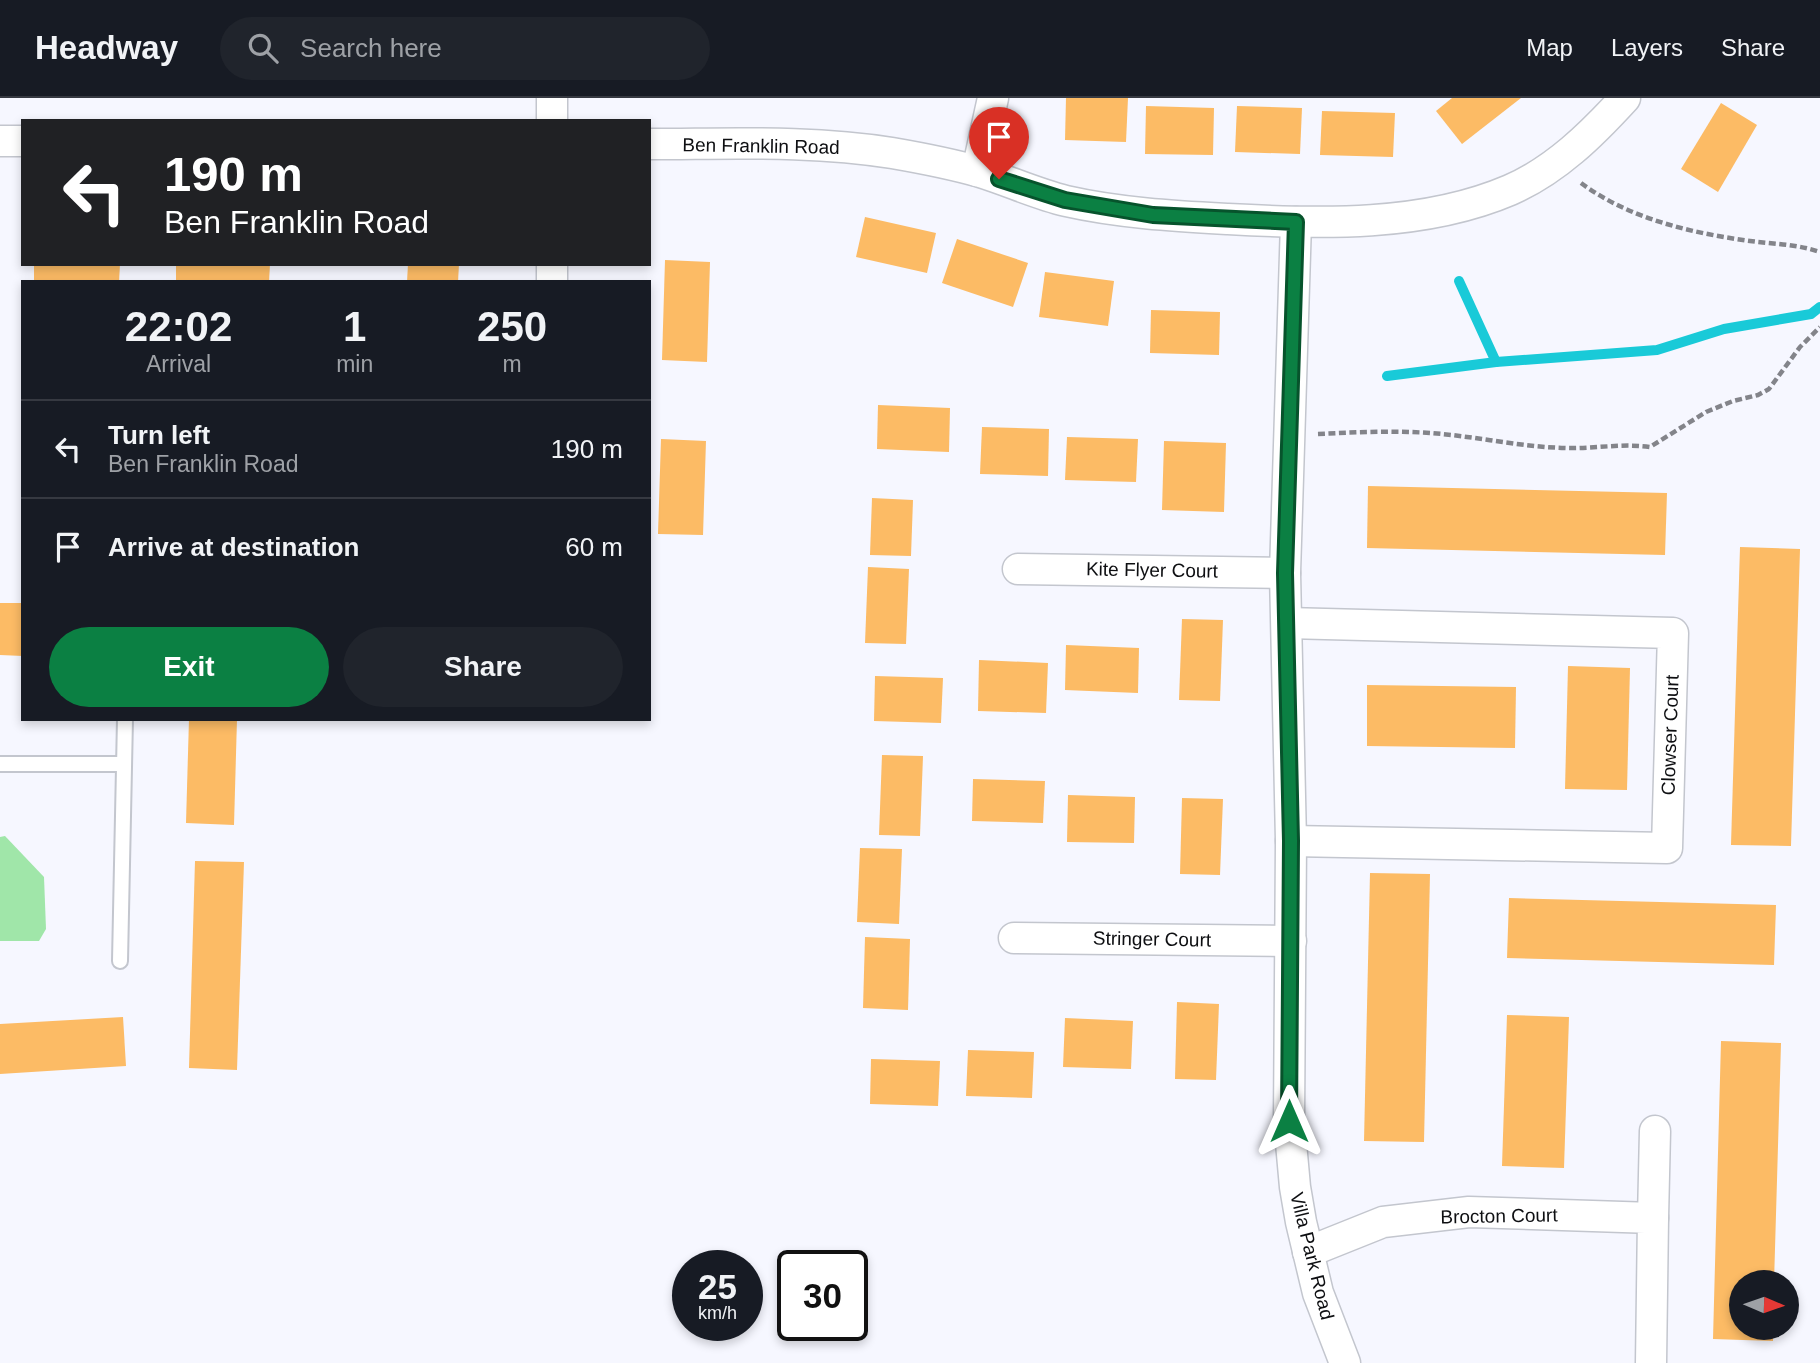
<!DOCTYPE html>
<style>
body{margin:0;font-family:Helvetica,sans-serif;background:#20242c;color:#f1f3f6;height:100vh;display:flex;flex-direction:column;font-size:26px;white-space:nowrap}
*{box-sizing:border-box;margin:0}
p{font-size:23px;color:#9ea1a6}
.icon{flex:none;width:38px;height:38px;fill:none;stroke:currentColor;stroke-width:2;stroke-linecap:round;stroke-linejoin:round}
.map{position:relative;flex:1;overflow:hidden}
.side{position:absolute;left:21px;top:182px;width:630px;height:441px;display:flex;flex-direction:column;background:#171b24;border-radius:0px;box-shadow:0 4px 10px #0003}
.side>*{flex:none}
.banner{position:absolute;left:21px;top:21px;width:630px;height:147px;border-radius:0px;box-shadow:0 4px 10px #0003;background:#202124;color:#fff;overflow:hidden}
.needle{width:46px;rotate:92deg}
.buttons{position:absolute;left:1729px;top:1172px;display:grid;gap:14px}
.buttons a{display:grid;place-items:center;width:70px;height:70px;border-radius:50%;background:#171b24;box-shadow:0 4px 10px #0003;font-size:35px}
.speed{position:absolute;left:672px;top:1152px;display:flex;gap:14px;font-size:35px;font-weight:700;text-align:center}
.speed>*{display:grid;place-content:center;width:91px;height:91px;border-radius:50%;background:#171b24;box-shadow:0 4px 10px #0003;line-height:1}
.speed small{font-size:18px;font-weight:400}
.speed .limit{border:4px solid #111;border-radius:10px;background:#fff;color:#111}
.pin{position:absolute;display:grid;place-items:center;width:60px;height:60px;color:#fff;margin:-72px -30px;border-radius:50% 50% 50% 0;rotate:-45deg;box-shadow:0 0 7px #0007}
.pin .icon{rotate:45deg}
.me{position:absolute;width:77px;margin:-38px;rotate:0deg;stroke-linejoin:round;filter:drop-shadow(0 0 5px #0008)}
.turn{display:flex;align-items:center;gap:24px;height:147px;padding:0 28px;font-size:32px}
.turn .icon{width:91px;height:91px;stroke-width:2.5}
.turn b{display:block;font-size:49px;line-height:60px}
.eta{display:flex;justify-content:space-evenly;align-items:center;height:119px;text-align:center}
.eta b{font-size:42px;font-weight:600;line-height:49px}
.cta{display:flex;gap:14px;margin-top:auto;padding:14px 28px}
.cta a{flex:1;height:80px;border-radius:42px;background:#0b8043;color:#fff;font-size:28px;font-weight:600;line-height:80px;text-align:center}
.cta a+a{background:#20242c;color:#f1f3f6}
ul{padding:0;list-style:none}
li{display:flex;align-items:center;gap:21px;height:98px;padding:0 28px;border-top:2px solid #363941}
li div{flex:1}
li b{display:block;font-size:26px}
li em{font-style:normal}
header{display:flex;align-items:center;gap:42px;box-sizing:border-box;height:98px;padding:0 35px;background:#171b24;border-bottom:2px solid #363941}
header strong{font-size:33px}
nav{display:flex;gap:38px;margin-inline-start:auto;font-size:24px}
.search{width:490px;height:63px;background:#20242c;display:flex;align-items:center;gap:18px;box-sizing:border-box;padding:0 24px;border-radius:38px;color:#9ea1a6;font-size:26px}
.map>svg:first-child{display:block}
.green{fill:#a0e6a9}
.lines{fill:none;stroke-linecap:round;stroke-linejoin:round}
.stream{stroke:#19cad8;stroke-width:10}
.building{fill:#fcbb65}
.service-casing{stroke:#c3c6ce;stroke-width:18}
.minor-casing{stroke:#c3c6ce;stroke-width:33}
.path{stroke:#83848a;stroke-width:4.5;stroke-dasharray:7 3.5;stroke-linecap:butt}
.service{stroke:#fff;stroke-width:14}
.minor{stroke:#fff;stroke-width:30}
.route-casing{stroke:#07532c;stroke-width:18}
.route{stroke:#0b8043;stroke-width:12}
.labels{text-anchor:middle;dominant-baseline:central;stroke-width:6;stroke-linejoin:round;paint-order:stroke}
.street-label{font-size:19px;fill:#0e0f12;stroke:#fff}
</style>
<header>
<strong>Headway</strong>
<div class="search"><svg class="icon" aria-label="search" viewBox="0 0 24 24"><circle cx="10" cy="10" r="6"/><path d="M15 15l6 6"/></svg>Search here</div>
<nav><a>Map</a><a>Layers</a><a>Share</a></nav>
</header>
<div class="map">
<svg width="1820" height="1265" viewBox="0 0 1820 1265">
<rect width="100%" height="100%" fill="#f6f7ff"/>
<path class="green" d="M5,738l39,41 2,52 -7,12h-39v-104z"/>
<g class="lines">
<g class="stream">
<path d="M1459,183l37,81"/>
<path d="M1387,278l109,-14 161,-12 67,-21 87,-15 9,-7"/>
</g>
</g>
<g class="building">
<path d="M1066,0h62l-2,44 -61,-2z"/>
<path d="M1452,0h69l-59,46 -26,-33z"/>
<path d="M1721,5l36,22 -39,67 -37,-23z"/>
<path d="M1146,8l68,2 -1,47 -68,-1z"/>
<path d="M1237,8l65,2 -2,46 -65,-2z"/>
<path d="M1322,13l73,2 -2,44 -73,-2z"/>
<path d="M865,119l71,16 -9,40 -71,-16z"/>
<path d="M957,141l71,24 -15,44 -71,-24z"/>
<path d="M665,162l45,2 -3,100 -45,-2z"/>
<path d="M34,166h86l-1,18h-85z"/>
<path d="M176,166h94l-1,18h-93z"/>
<path d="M408,166h51l-1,18h-51z"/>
<path d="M1045,174l69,9 -6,45 -69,-9z"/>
<path d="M1151,212l69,2 -1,43 -69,-2z"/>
<path d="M878,307l72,3 -1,44 -72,-3z"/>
<path d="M982,329l67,2 -1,47 -68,-2z"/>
<path d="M1067,339l71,2 -2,43 -71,-2z"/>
<path d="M661,341l45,2 -3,94 -45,-1z"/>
<path d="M1164,343l62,2 -2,69 -62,-2z"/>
<path d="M1368,388l299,7 -2,62 -298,-7z"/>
<path d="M872,400l41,2 -2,56 -41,-1z"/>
<path d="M1740,449l60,2 -9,297 -60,-1z"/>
<path d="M868,469l41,2 -3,75 -41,-1z"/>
<path d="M0,505h23v53l-23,-1z"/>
<path d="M1182,521l41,1 -3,81 -41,-1z"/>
<path d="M1066,547l73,3 -1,45 -73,-3z"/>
<path d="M979,562l69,3 -2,50 -68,-2z"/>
<path d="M1568,568l62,2 -3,122 -62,-1z"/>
<path d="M875,578l68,2 -2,45 -67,-2z"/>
<path d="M1367,587l149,2 -1,61 -148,-2z"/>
<path d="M189,621h48l-3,106 -48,-2z"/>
<path d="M882,657l41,1 -3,80 -41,-1z"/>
<path d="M973,681l72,2 -2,42 -71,-2z"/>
<path d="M1068,697l67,2 -1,46 -67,-1z"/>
<path d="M1182,700l41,1 -3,76 -40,-1z"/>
<path d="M860,750l42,1 -3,75 -42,-2z"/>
<path d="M195,763l49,1 -7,208 -48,-2z"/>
<path d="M1370,775l60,1 -6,268 -60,-1z"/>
<path d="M1509,800l267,7 -2,60 -267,-7z"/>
<path d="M865,839l45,2 -2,71 -45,-2z"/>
<path d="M1177,904l42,2 -3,76 -41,-1z"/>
<path d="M1507,917l62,2 -5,151 -62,-2z"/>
<path d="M123,919l3,49 -126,8v-50z"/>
<path d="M1065,920l68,3 -2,48 -68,-2z"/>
<path d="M1721,943l60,2 -7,240h-33v45h32v13l-60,-2z"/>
<path d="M968,952l66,2 -2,46 -66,-2z"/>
<path d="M871,961l69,2 -2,45 -68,-2z"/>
</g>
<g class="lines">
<defs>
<g id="service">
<path d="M0,666h124"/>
<path d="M120,863l5,-242"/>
</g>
<g id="minor">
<path d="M552,23v-23"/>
<path d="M0,43h23"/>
<path d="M649,46c81,0 163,-4 243,9 29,5 60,11 88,19 29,9 57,22 86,29 53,12 108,15 162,18 92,5 196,8 282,-29 46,-20 82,-56 115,-92"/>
<path d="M977,73l16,-73"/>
<path d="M1296,124l-11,351 6,268 -2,280 6,66 6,35 17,71 27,70"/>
<path d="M552,184v-18"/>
<path d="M1018,471l267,4"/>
<path d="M1287,525l386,10 -6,215 -376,-7"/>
<path d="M1014,840l277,3"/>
<path d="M1653,1120l2,-87"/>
<path d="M1308,1154l75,-30 86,-10 184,6 -2,145"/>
</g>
</defs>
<use href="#service" class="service-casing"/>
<use href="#minor" class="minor-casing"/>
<g class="path">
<path d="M1581,85c49,36 110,50 169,58 23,3 47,3 70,11"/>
<path d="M1318,336c41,-2 83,-4 124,0 41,4 82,13 123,14 29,1 56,-5 85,-1l56,-35 27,-11 25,-6 11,-6 31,-42 20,-20"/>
</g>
<use href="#service" class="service"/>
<use href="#minor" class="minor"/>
</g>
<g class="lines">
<defs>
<path id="route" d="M999,81l66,21 88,15 143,7 -11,351 6,268 -2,280"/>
</defs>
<use href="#route" class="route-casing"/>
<use href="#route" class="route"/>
</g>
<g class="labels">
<g class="street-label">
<text transform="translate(761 48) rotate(1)">Ben Franklin Road</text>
<text transform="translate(1152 472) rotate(1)">Kite Flyer Court</text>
<text transform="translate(1670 637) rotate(-88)">Clowser Court</text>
<text transform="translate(1152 841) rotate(1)">Stringer Court</text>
<text transform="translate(1499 1118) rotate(-1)">Brocton Court</text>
<text transform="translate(1312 1158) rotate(76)">Villa Park Road</text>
</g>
</g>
</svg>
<div class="buttons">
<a><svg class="needle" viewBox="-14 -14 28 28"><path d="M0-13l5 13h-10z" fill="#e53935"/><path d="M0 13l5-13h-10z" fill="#9ea1a6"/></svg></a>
</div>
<div class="speed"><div>25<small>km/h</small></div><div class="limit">30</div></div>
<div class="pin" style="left:999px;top:81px;background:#d93025"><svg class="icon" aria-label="arrive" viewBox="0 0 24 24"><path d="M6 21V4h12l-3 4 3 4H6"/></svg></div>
<svg class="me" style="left:1289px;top:1023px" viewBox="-20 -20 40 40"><path d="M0-17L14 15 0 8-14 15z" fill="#0b8043" stroke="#fff" stroke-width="4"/></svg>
<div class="banner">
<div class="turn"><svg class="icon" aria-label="left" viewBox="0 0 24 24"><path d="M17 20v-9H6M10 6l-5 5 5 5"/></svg><div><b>190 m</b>Ben Franklin Road</div></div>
</div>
<section class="side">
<div class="eta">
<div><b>22:02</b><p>Arrival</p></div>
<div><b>1</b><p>min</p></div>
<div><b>250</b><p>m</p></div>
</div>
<ul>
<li><svg class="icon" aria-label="left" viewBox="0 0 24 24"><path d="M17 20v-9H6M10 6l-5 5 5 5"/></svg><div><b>Turn left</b><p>Ben Franklin Road</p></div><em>190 m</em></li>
<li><svg class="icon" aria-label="arrive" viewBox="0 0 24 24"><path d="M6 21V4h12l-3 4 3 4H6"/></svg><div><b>Arrive at destination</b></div><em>60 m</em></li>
</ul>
<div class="cta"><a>Exit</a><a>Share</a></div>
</section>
</div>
